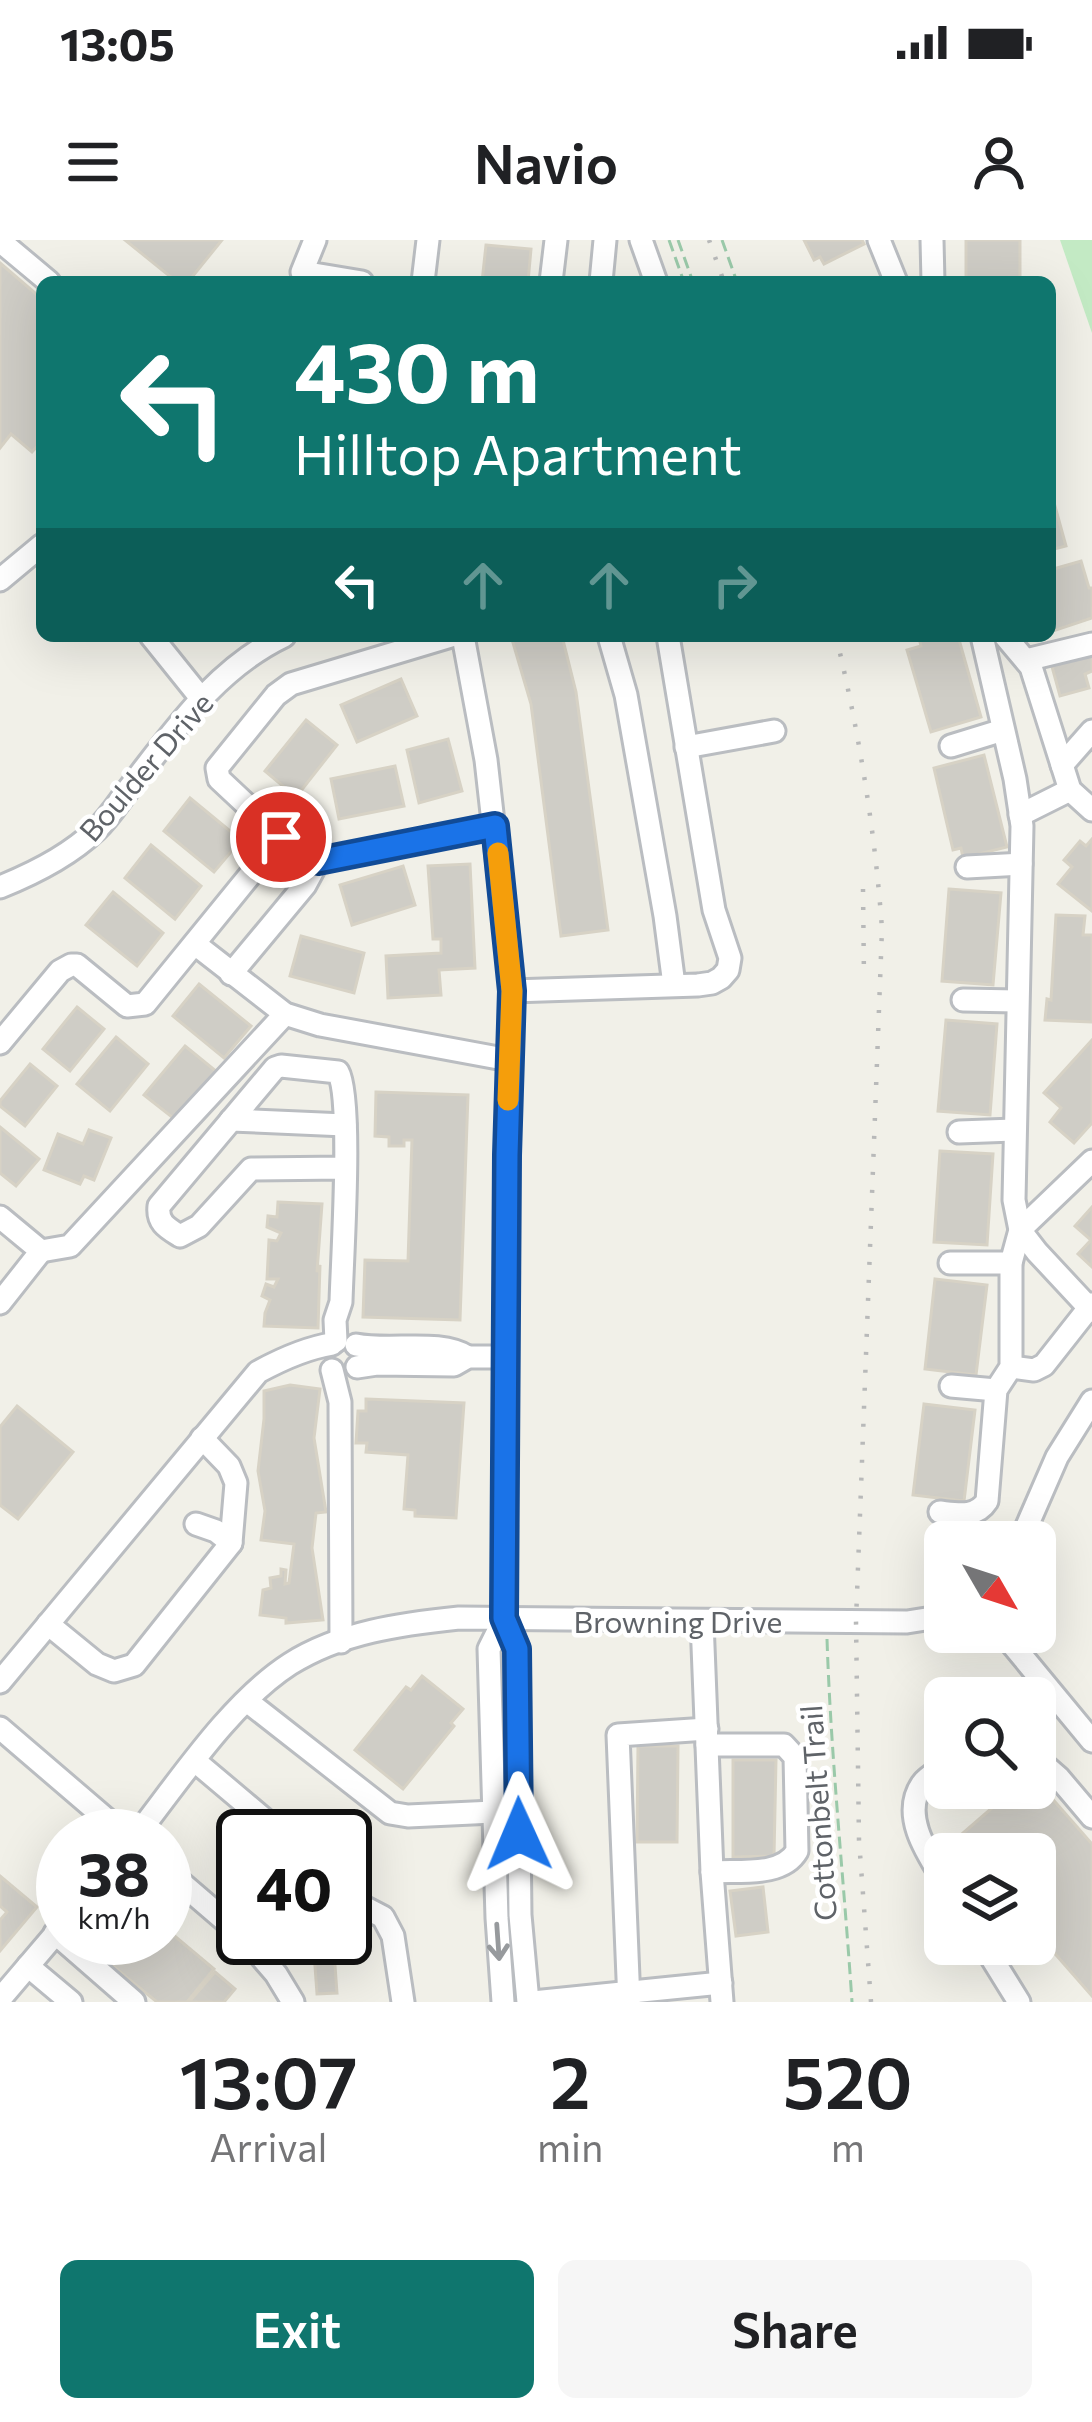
<!DOCTYPE html>
<style>
body{margin:0;font-family:Commissioner,sans-serif;background:#f6f6f6;color:#202124;height:100vh;display:flex;flex-direction:column;font-size:45px;white-space:nowrap}
*{box-sizing:border-box;margin:0}
p{font-size:39px;color:#757577}
.icon{flex:none;width:66px;height:66px;fill:none;stroke:currentColor;stroke-width:2;stroke-linecap:round;stroke-linejoin:round}
.map{position:relative;height:1762px;overflow:hidden}
.drawer{display:flex;flex-direction:column;background:#fff;flex:1}
.drawer>*{flex:none}
.guide{position:absolute;left:36px;top:36px;width:1020px;height:366px;border-radius:18px;box-shadow:0 12px 48px #0002;background:#0f766e;color:#fff;overflow:hidden}
.needle{width:78px;rotate:129deg}
.controls{position:absolute;left:924px;top:1281px;display:grid;gap:24px}
.controls a{display:grid;place-items:center;width:132px;height:132px;border-radius:18px;background:#fff;box-shadow:0 12px 48px #0002;font-size:60px}
.speed{position:absolute;left:36px;top:1569px;display:flex;gap:24px;font-size:60px;font-weight:700;text-align:center}
.speed>*{display:grid;place-content:center;width:156px;height:156px;border-radius:50%;background:#fff;box-shadow:0 12px 48px #0002;line-height:1}
.speed small{font-size:30px;font-weight:400}
.speed .limit{border:6px solid #111;border-radius:18px;background:#fff;color:#111}
.pin{position:absolute;display:grid;place-items:center;width:102px;height:102px;color:#fff;margin:-51px;border:6px solid #fff;border-radius:50%;box-shadow:0 3px 12px #0007}
.me{position:absolute;width:132px;margin:-66px;rotate:359deg;stroke-linejoin:round;filter:drop-shadow(0 0 9px #0008)}
.turn{display:flex;align-items:center;gap:42px;height:252px;padding:0 60px;font-size:54px}
.turn .icon{width:156px;height:156px;stroke-width:2.5}
.turn b{display:block;font-size:84px;line-height:102px}
.lanes{display:flex;align-items:center;height:114px;padding:0 60px;background:#0003;justify-content:center;gap:60px;direction:ltr}
.lanes .off{opacity:.35}
.eta{display:flex;justify-content:space-evenly;align-items:center;height:204px;text-align:center}
.eta b{font-size:72px;font-weight:600;line-height:84px}
.primary-button{display:flex;gap:24px;margin-top:auto;padding:24px 60px}
.primary-button a{flex:1;height:138px;border-radius:18px;background:#0f766e;color:#fff;font-size:48px;font-weight:600;line-height:138px;text-align:center}
.primary-button a+a{background:#f6f6f6;color:#202124}
.status{display:flex;justify-content:space-between;align-items:center;height:84px;padding:0 60px;background:#fff;direction:ltr}
.status svg{height:33px;fill:currentColor}
header{display:flex;justify-content:space-between;align-items:center;height:156px;padding:0 60px;background:#fff;font-size:54px;font-weight:600}
.map>svg:first-child{display:block}
.green{fill:#c3eac4}
.building{fill:#cfcdc6;stroke:#d7d2c5;stroke-width:3}
.lines{fill:none;stroke-linecap:round;stroke-linejoin:round}
.minor-casing{stroke:#babdc1;stroke-width:27}
.path{stroke:#9ac9a9;stroke-width:3;stroke-dasharray:12 6;stroke-linecap:butt}
.minor{stroke:#fff;stroke-width:21}
.rail{stroke:#b8b9b9;stroke-width:4.5;stroke-dasharray:3 15;stroke-linecap:butt}
.oneway{stroke:#979a9d}
.route-casing{stroke:#114b97;stroke-width:30}
.route{stroke:#1a73e8;stroke-width:21}
.slow{stroke:#f59e0b;stroke-width:21}
.labels{text-anchor:middle;dominant-baseline:central;stroke-width:9;stroke-linejoin:round;paint-order:stroke}
.street-label{font-size:30px;fill:#5f6368;stroke:#fff}
</style>
<div class="status"><b>13:05</b><svg viewBox="0 0 49 12"><path d="M0 12V9h3v3zM5 12V6h3v6zM10 12V3h3v9zM15 12V0h3v12zM26 1h20v11H26zM47 4h2v5h-2z"/></svg></div>
<header><svg class="icon" aria-label="menu" viewBox="0 0 24 24"><path d="M4 6h16M4 12h16M4 18h16"/></svg>Navio<svg class="icon" aria-label="person" viewBox="0 0 24 24"><circle cx="12" cy="8" r="4"/><path d="M4 21q1-7 8-7t8 7"/></svg></header>
<div class="map">
<svg width="1092" height="1762" viewBox="0 0 1092 1762">
<rect width="100%" height="100%" fill="#f1f0e8"/>
<path class="green" d="M1060,0h32v93z"/>
<g class="building">
<path d="M125,0h97l-34,42h-11z"/>
<path d="M804,0h58l2,4 -40,20 -4,-7 -6,3z"/>
<rect x="966" y="0" width="54" height="42"/>
<path d="M486,5l45,4 -3,33h-46z"/>
<path d="M0,23l42,36v142l-10,11 -21,-18 -11,14z"/>
<path d="M1050,248l16,58 -16,4z"/>
<path d="M1081,321l8,27h3v30l-42,14v-62z"/>
<path d="M511,396h51l14,56 32,238 -47,6 -30,-232z"/>
<path d="M925,396h33l23,81 -50,15 -24,-82 14,-4 -2,-8z"/>
<path d="M1092,411v20l-7,3 4,14 -29,8 -9,-33z"/>
<path d="M401,439l16,37 -60,26 -16,-37z"/>
<path d="M306,480l31,25 -41,52 -31,-26z"/>
<path d="M448,499l14,52 -43,12 -12,-53z"/>
<path d="M984,515l23,92 -44,11 -2,-10 -8,2 -19,-82z"/>
<path d="M395,526l9,40 -65,13 -8,-40z"/>
<path d="M190,558l51,42 -27,32 -50,-41z"/>
<path d="M1092,599v72l-34,-27 14,-17 -8,-7 16,-19 6,5z"/>
<path d="M151,605l50,41 -26,33 -50,-41z"/>
<path d="M470,624l5,104 -36,2 2,25 -53,3 -2,-42 55,-3v-14h-8l-5,-73z"/>
<path d="M403,626l12,39 -63,20 -12,-40z"/>
<path d="M949,649l52,4 -8,92 -51,-4z"/>
<path d="M113,652l50,41 -26,33 -51,-41z"/>
<path d="M1056,675l29,1 -2,19h9v87l-47,-2 2,-21 4,1z"/>
<path d="M301,696l63,17 -10,40 -64,-17z"/>
<path d="M199,744l52,42 -27,32 -51,-42z"/>
<path d="M77,767l27,22 -34,42 -27,-22z"/>
<path d="M946,780l51,4 -7,91 -52,-4z"/>
<path d="M116,797l32,27 -38,47 -33,-27z"/>
<path d="M1092,800v83l-18,20 -24,-21 11,-14 -17,-15z"/>
<path d="M185,806l32,26 -40,49 -33,-26z"/>
<path d="M30,824l27,22 -32,40 -25,-20v-5z"/>
<path d="M376,852l92,3 -8,225 -97,-3 2,-57 43,1 4,-121h-8v6h-15v-9l-14,-1z"/>
<path d="M0,887l39,32 -23,27 -16,-13z"/>
<path d="M89,890l22,8 -17,42 -10,-4 -4,8 -36,-14 14,-36 25,10z"/>
<path d="M940,911l53,3 -6,91 -53,-3z"/>
<path d="M278,962l44,2 -5,68 3,-7 -2,63 -54,-2 1,-13 5,-13 -8,-4 4,-12 8,3 4,-8h-11l2,-39 8,1 4,-8 -14,-6 1,-11 9,1z"/>
<path d="M1092,967v60l-14,-13 13,-14 -16,-14z"/>
<path d="M935,1039l52,6 -11,90 -51,-6z"/>
<path d="M290,1145l30,4 -6,49 12,74 -10,1 -4,35 11,72 -37,3v-5l-26,-3 3,-25 8,-2 -1,-10 11,-2v-7l5,1 -1,14 4,-1 5,-39 -33,-4 4,-29 -7,-40 6,-52v-28z"/>
<path d="M366,1159l98,4 -8,115 -41,-2v-6l-11,-1 4,-54 -42,-3 1,-9h-11l2,-32h8z"/>
<path d="M924,1164l51,6 -11,91 -51,-6z"/>
<path d="M17,1166l56,46 -55,67 -18,-14v-78z"/>
<path d="M422,1436l41,33 -12,14 3,3 -51,63 -48,-39 51,-63 5,3z"/>
<path d="M638,1506h40l-1,96h-40z"/>
<path d="M733,1520h43l-2,96 -41,1z"/>
<path d="M1035,1539l57,65v152l-57,-65v-77h-68l-12,-14 60,-52h20z"/>
<path d="M0,1636l37,31 -37,44v-31l7,-8 -7,-6z"/>
<path d="M763,1647l5,45 -32,4 -6,-45z"/>
<path d="M165,1688l49,41 -27,33h-30l-48,-39 21,-25h35z"/>
<path d="M92,1698h34l-19,23 -20,-17z"/>
<path d="M313,1698h20l4,55 -20,1z"/>
<path d="M215,1732l20,17 -11,13h-35z"/>
</g>
<g class="lines">
<defs>
<g id="minor">
<path d="M315,0l-13,32 60,10"/>
<path d="M641,0l15,42"/>
<path d="M879,0l17,42"/>
<path d="M932,0l1,42"/>
<path d="M0,1l49,41"/>
<path d="M423,42l5,-42"/>
<path d="M551,42l5,-42"/>
<path d="M601,42l4,-42"/>
<path d="M0,340l42,-35"/>
<path d="M151,396l49,61"/>
<path d="M451,396l-160,48 -15,11 -59,73 2,11 62,58 37,24 177,-35"/>
<path d="M463,396l23,124 26,231 -5,164 -3,464 13,30 3,266 8,87"/>
<path d="M609,396l17,59 39,221 9,69"/>
<path d="M982,396l33,143 7,47 -8,374 6,30 17,22 55,59"/>
<path d="M1005,396l26,31 39,123 22,20"/>
<path d="M1026,420l66,-16"/>
<path d="M951,506l52,-16"/>
<path d="M686,507l88,-16"/>
<path d="M1062,525l30,-34"/>
<path d="M1020,575l50,-25"/>
<path d="M967,627l54,-3"/>
<path d="M0,647c35,-14 69,-31 96,-57 14,-13 24,-30 35,-44 45,-58 86,-118 153,-150"/>
<path d="M195,704l90,70 35,11 189,35"/>
<path d="M231,734l74,-89 13,-24"/>
<path d="M512,751l186,-6 14,-2 9,-5 7,-8 2,-12 -16,-48 -46,-274"/>
<path d="M963,760l54,1"/>
<path d="M0,803l60,-72 11,-6h6l50,41 18,-2 136,-167"/>
<path d="M231,880l114,5"/>
<path d="M959,892l55,-2"/>
<path d="M0,977l41,34 -41,52"/>
<path d="M41,1011l29,-5 215,-232"/>
<path d="M950,1023h61"/>
<path d="M336,1101l-1,-21 6,-18c1,-41 12,-204 -3,-230l-57,-6 -6,2 -116,138c-2,17 8,22 21,30l19,-10 52,-57 93,-1"/>
<path d="M356,1105c35,7 84,-6 112,12"/>
<path d="M357,1127l20,-3 77,1 14,-8h38"/>
<path d="M1011,1127l23,3 10,-5 48,-61"/>
<path d="M332,1130l8,32 1,240"/>
<path d="M951,1146l45,4"/>
<path d="M940,1272c18,2 36,6 47,-11l9,-111 15,-23v-104l9,-33 72,-69"/>
<path d="M196,1284l20,7 15,12"/>
<path d="M1020,1302l37,-85 35,-56"/>
<path d="M702,1381l10,251 10,130"/>
<path d="M48,1384l49,40 17,7 20,-6 97,-122 5,-60 -7,-17 -27,-28"/>
<path d="M1002,1392l90,109"/>
<path d="M0,1442l258,-310c22,-12 48,-24 74,-28"/>
<path d="M247,1461l143,112 18,3 86,-4"/>
<path d="M0,1488l126,108"/>
<path d="M707,1505h77l11,12 2,94c-15,26 -58,19 -85,21"/>
<path d="M1035,1517l24,21 33,39"/>
<path d="M195,1521l89,75"/>
<path d="M945,1526c-7,5 -18,11 -23,18 -22,32 7,72 23,98"/>
<path d="M136,1596c43,-55 95,-134 154,-172 51,-32 111,-40 169,-46l448,4 38,-6"/>
<path d="M165,1629l78,67"/>
<path d="M345,1651l15,14 23,12 10,19 10,66"/>
<path d="M55,1693l79,69"/>
<path d="M245,1698l31,36 17,28"/>
<path d="M983,1704l36,58"/>
<path d="M28,1726l43,36"/>
<path d="M0,1759l63,-74"/>
<path d="M503,1762l-6,-84 -8,-269 15,-30"/>
<path d="M533,1762l188,-19"/>
<path d="M629,1762l-11,-267 89,-6"/>
</g>
</defs>
<use href="#minor" class="minor-casing"/>
<g class="path">
<path d="M669,0l15,42"/>
<path d="M678,0l15,42"/>
<path d="M722,0l15,42"/>
<path d="M827,1399c4,121 17,242 25,363"/>
</g>
<use href="#minor" class="minor"/>
<g class="rail">
<path d="M709,0l15,42"/>
<path d="M836,396c23,96 39,195 46,293l-26,692 3,219 12,162"/>
<path d="M863,649l1,90"/>
</g>
</g>
<defs><path id="oneway-shaft" d="M-6 0H5M1.5-3L5.5 0L1.5 3" fill="none" stroke-width="1.6" stroke-linecap="round" stroke-linejoin="round" transform="scale(3)"/></defs>
<use class="oneway" href="#oneway-shaft" transform="translate(498 1702) rotate(86)"/>
<g class="lines">
<defs>
<path id="route" d="M281,597l37,24 177,-35 17,165 -5,164 -3,463 13,31 2,185"/>
</defs>
<use href="#route" class="route-casing"/>
<use href="#route" class="route"/>
<path class="slow" d="M498,613l14,138 -4,109"/>
</g>
<g class="labels">
<g class="street-label">
<text transform="translate(145 526) rotate(-49)">Boulder Drive</text>
<text x="678" y="1380">Browning Drive</text>
<text transform="translate(817 1573) rotate(-94)">Cottonbelt Trail</text>
</g>
</g>
</svg>
<div class="controls">
<a><svg class="needle" viewBox="-14 -14 28 28"><path d="M0-13l5 13h-10z" fill="#e53935"/><path d="M0 13l5-13h-10z" fill="#757577"/></svg></a>
<a><svg class="icon" aria-label="search" viewBox="0 0 24 24"><circle cx="10" cy="10" r="6"/><path d="M15 15l6 6"/></svg></a>
<a><svg class="icon" aria-label="layers" viewBox="0 0 24 24"><path d="M12 4l9 5-9 5-9-5zM3 14l9 5 9-5"/></svg></a>
</div>
<div class="speed"><div>38<small>km/h</small></div><div class="limit">40</div></div>
<div class="pin" style="left:281px;top:597px;background:#d93025"><svg class="icon" aria-label="arrive" viewBox="0 0 24 24"><path d="M6 21V4h12l-3 4 3 4H6"/></svg></div>
<svg class="me" style="left:519px;top:1594px" viewBox="-20 -20 40 40"><path d="M0-17L14 15 0 8-14 15z" fill="#1a73e8" stroke="#fff" stroke-width="4"/></svg>
<div class="guide">
<div class="turn"><svg class="icon" aria-label="left" viewBox="0 0 24 24"><path d="M17 20v-9H6M10 6l-5 5 5 5"/></svg><div><b>430 m</b>Hilltop Apartment</div></div>
<div class="lanes"><svg class="icon" aria-label="left" viewBox="0 0 24 24"><path d="M17 20v-9H6M10 6l-5 5 5 5"/></svg><svg class="icon off" aria-label="ahead" viewBox="0 0 24 24"><path d="M12 20V5M6 11l6-6 6 6"/></svg><svg class="icon off" aria-label="ahead" viewBox="0 0 24 24"><path d="M12 20V5M6 11l6-6 6 6"/></svg><svg class="icon off" aria-label="right" viewBox="0 0 24 24"><path d="M7 20v-9h11M14 6l5 5-5 5"/></svg></div>
</div>
</div>
<section class="drawer">
<div class="eta">
<div><b>13:07</b><p>Arrival</p></div>
<div><b>2</b><p>min</p></div>
<div><b>520</b><p>m</p></div>
</div>
<div class="primary-button"><a>Exit</a><a>Share</a></div>
</section>
